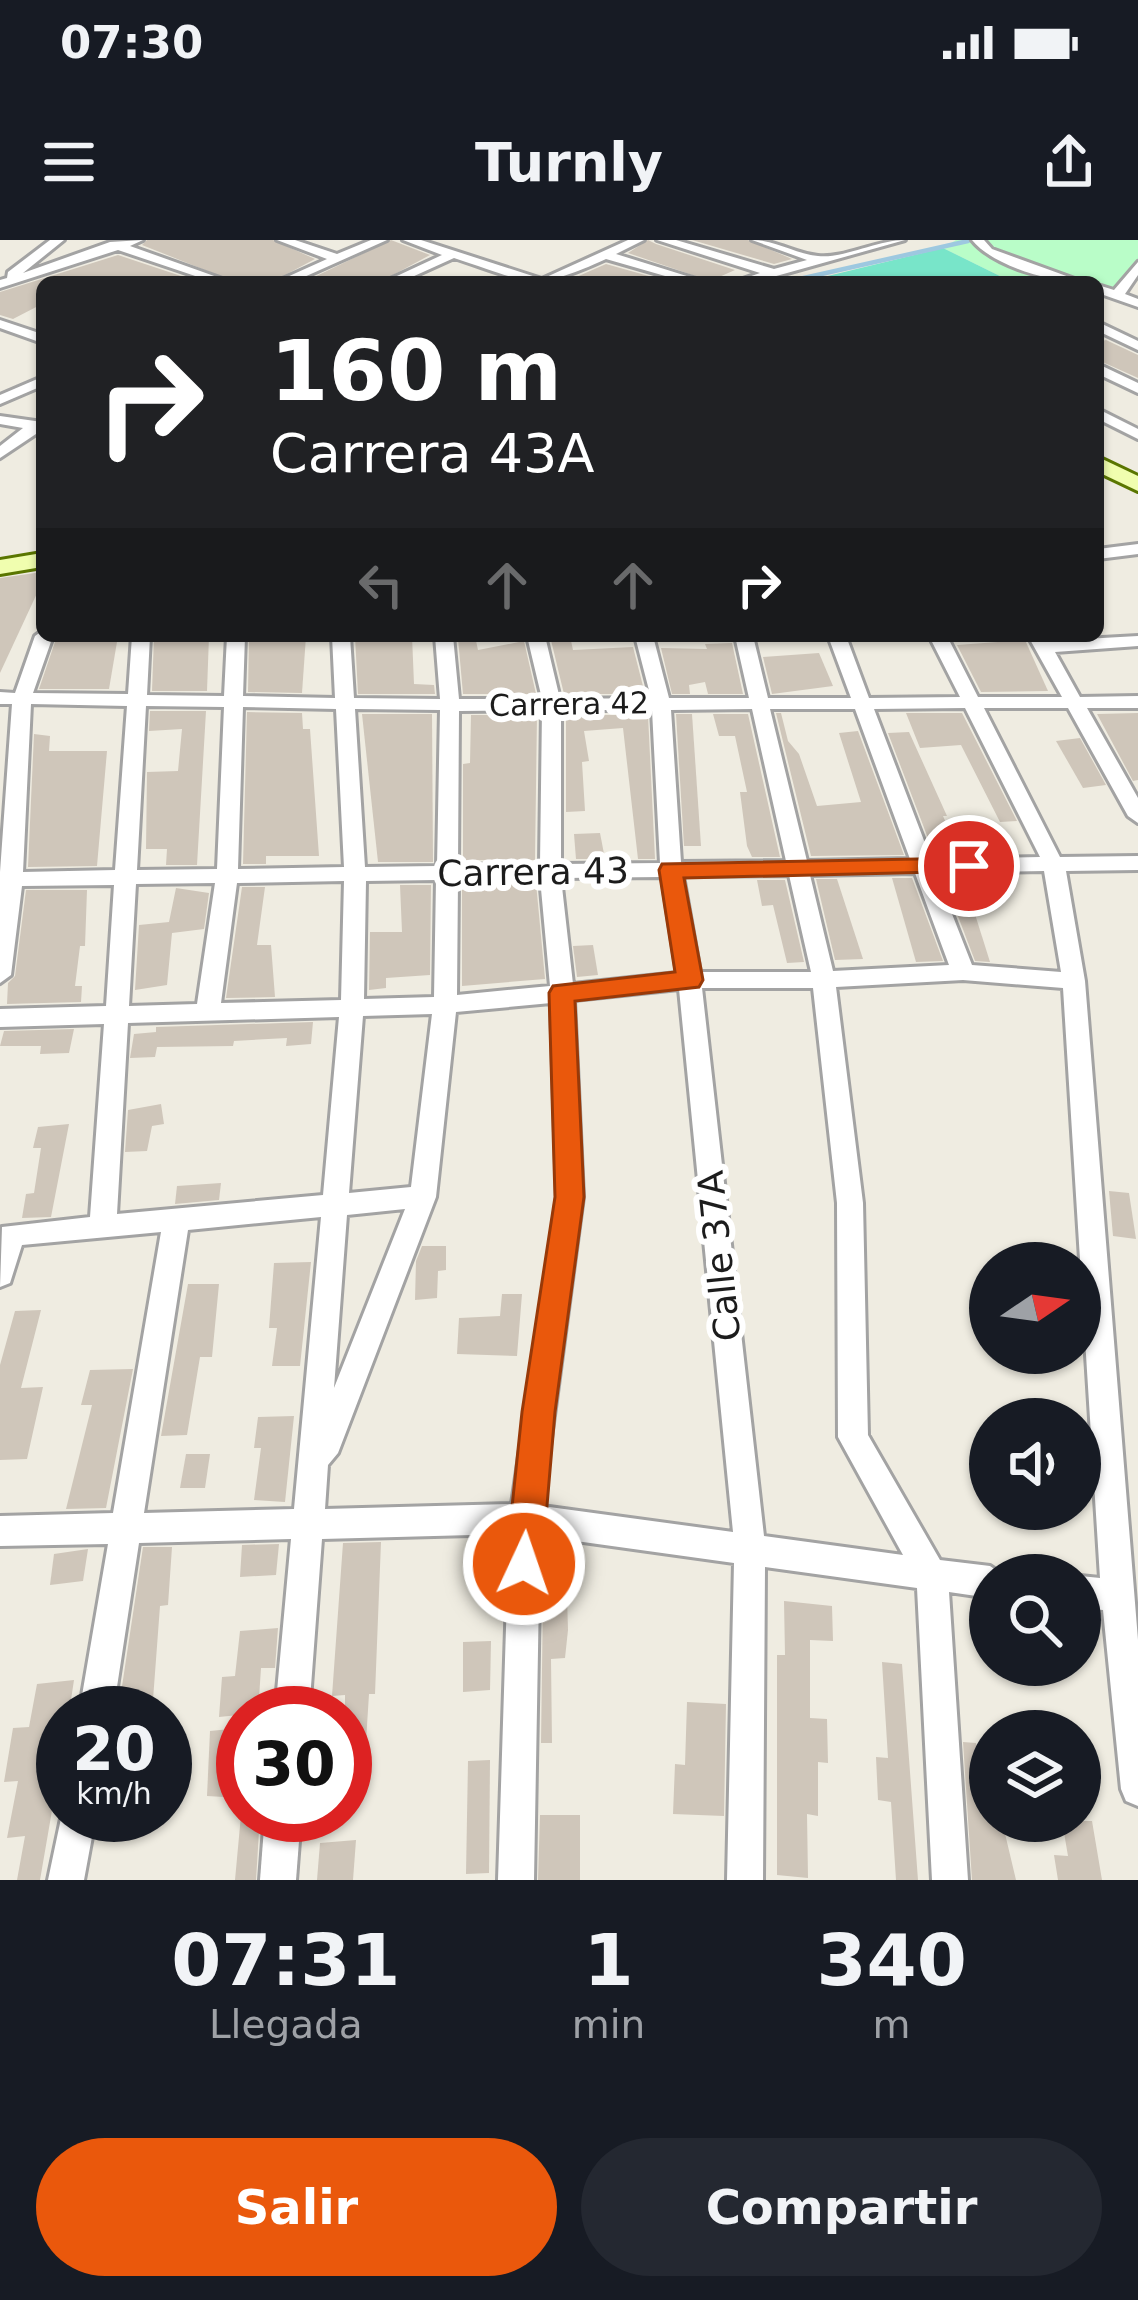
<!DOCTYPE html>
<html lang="es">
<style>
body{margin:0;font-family:"DejaVu Sans",sans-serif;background:#242831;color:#f1f3f6;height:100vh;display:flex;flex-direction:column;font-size:45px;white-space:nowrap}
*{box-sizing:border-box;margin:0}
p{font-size:39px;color:#9ea1a6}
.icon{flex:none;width:66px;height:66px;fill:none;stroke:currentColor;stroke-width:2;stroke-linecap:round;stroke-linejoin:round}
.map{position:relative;height:1640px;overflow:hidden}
.panel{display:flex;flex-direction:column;background:#171b24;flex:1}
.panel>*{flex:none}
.banner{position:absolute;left:36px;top:36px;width:1068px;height:366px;border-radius:18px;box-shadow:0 3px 9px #0004;background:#202124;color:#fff;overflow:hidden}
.needle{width:78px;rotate:77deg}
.buttons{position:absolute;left:969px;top:1002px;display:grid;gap:24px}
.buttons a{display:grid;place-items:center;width:132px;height:132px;border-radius:50%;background:#171b24;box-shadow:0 3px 9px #0004;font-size:60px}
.speed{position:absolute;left:36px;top:1446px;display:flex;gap:24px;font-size:60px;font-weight:700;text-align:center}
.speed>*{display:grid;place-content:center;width:156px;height:156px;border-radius:50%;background:#171b24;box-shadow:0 3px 9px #0004;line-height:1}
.speed small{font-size:30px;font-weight:400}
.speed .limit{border:18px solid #d22;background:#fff;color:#111}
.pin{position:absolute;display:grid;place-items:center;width:102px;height:102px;color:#fff;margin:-51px;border:6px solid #fff;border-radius:50%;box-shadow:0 3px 12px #0007}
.me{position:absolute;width:132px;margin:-66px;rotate:3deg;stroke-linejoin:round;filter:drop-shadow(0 0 9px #0008)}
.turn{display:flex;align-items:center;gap:42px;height:252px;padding:0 36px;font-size:54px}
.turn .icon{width:156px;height:156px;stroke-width:2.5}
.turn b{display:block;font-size:84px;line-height:102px}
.lanes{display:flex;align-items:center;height:114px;padding:0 36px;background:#0003;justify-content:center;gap:60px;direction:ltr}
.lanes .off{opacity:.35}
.eta{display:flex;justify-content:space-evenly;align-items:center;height:204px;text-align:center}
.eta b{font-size:72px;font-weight:800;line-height:84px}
.primary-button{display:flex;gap:24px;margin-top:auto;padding:24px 36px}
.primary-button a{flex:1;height:138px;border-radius:72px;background:#ea580c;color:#fff;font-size:48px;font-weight:800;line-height:138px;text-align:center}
.primary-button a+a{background:#242831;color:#f1f3f6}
.status{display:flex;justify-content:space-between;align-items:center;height:84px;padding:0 60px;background:#171b24;direction:ltr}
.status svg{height:33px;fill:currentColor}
header{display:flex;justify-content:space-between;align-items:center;height:156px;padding:0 36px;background:#171b24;font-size:54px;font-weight:800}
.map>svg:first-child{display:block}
.park{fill:#b9fdc8}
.pitch{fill:#78e5c9}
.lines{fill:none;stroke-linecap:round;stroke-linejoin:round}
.stream{stroke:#9dc8e0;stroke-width:4.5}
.building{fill:#cfc6ba}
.street-casing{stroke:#a3a3a3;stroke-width:6}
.secondary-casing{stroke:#5a7600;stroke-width:6}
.street{fill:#fff;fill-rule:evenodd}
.secondary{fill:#f0feaf;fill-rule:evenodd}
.route{fill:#ea580c;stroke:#983908;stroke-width:3}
.labels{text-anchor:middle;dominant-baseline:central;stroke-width:12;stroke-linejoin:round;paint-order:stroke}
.far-street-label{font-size:30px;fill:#1c1c1c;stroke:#fff}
.street-label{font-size:36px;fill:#1c1c1c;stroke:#fff}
</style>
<div class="status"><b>07:30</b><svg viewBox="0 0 49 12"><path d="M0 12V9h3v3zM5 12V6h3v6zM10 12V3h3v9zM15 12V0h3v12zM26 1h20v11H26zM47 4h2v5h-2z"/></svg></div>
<header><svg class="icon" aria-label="menu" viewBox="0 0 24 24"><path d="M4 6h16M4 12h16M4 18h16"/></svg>Turnly<svg class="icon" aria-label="share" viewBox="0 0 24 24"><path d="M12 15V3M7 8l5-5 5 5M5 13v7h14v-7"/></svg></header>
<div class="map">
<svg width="1138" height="1640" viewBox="0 0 1138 1640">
<rect width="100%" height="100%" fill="#efece1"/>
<path class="park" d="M956,0h182v30l-20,22 -20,3v-13h-86l-69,-34z"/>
<path class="pitch" d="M943,8l69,34h-209z"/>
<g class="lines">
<path class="stream" d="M786,42l182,-41"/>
</g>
<g class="building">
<path d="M147,0h126l42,19 -43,23h-37l-93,-37z"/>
<path d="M391,0l39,15 -50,27h-76z"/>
<path d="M648,0l8,4 79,26 -25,11 -82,-28z"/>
<path d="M692,0h56l44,19 -18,5z"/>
<path d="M118,15l81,27h-157v22l-29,15 -13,-4v-23z"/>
<path d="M606,24l64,18h-105z"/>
<path d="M1106,100l32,15v23l-40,-18v-18z"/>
<path d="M42,332l-3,17 -39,84v-95z"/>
<path d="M57,396h61l-9,53h-70z"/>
<path d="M154,396h55l-2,55h-55z"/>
<path d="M249,396h57l-4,57 -54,-1z"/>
<path d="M355,396h57l2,48 20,1 1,9h-77z"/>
<path d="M475,396l3,14 46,-9 12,53h-73l-5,-56z"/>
<path d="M550,396h20l3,14 60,-3 12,47h-81z"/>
<path d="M1025,400l23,51 -67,1 -24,-47z"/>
<path d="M732,403l11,51h-35l-3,-12 -16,3 1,9h-18l-11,-46 46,1 -2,-5z"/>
<path d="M819,413l14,33 -61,8 -9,-37z"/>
<path d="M150,471h56l-9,154h-31l1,-16h-21l1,-77 31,-1 4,-42 -33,2z"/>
<path d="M247,472l55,1 1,16h7l9,127h-53v8h-23z"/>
<path d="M776,473h5l7,28 11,13 18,52 44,-4 -22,-69 19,-2 46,124 -93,1z"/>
<path d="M906,473h56l55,108 -17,1 -39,-77 -41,3z"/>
<path d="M1138,473v67l-5,1 -36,-67z"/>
<path d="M362,474h70l1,148h-55z"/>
<path d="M676,474h16l9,132h-17z"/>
<path d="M713,474h35l32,143h-28l-5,-11 -7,-54h7l-12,-56h-16z"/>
<path d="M471,475h66l-2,145h-72v-96l7,-1z"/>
<path d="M566,475h82l7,144h-17l-15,-131 -39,3 5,30 -7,1 3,49 -19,1z"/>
<path d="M909,492l38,84h-4l17,38h-26l-46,-121z"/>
<path d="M34,494l16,2 -1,15h58l-10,115 -69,1z"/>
<path d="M1080,498l26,47 -23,3 -27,-47z"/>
<path d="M600,593l5,26h-29l-2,-25z"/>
<path d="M892,638h20l31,83 -27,1z"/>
<path d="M816,639h21l26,80 -28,1z"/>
<path d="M757,640h28l19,82 -17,1 -14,-58 -11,1z"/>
<path d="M536,643l9,96 -83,7v-102z"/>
<path d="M400,645h31l-1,90 -44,3v10l-17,2 1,-58h32z"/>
<path d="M242,647h23l-8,58h14l4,52 -49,1z"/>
<path d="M176,648l33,5 -5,36 -32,4 -5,52 -32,5 4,-65 30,-3z"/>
<path d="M26,650h61l-2,56h-5l-5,40h7l-1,16 -74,2 1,-21 7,-7z"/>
<path d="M956,671h18l16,51 -15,-1z"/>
<path d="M593,705l5,30 -21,2 -4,-31z"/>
<path d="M313,782l-2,22 -25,2 1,-8 -53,3 -1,5 -76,1 -2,10 -25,1 4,-24 22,-2v-5z"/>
<path d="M74,789l-5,24 -29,1 1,-8h-41l4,-15z"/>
<path d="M161,864l3,20 -12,2 -5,25 -22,1 3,-42z"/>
<path d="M69,884l-18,93 -29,1 4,-24 8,-1 7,-45h-8l5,-21z"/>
<path d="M221,943l-2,17 -44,4 2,-18z"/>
<path d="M1109,951l20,2 7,46 -23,-3z"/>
<path d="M422,1006h24v24l-8,1 -1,27 -22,2 1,-39z"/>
<path d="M311,1022l-11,104h-28l5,-38h-8l5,-65z"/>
<path d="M188,1044h31l-7,73h-12l-13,78 -26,1z"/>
<path d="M502,1054h20l-5,62 -60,-2 2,-36 41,-2z"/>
<path d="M41,1070l-20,78 22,-1 -16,72 -27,1v-95l15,-54z"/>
<path d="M133,1129l-27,139 -40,1 26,-104h-11l9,-35z"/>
<path d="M294,1176l-9,86 -31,-2 7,-52h-7l4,-31z"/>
<path d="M186,1214h24l-5,34h-25z"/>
<path d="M381,1302l-6,152h-6l-4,63 -20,1v-63l-13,1 11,-153z"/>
<path d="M279,1304l-3,31 -36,2 2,-32z"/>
<path d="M143,1307h29l-4,58 -8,1 -8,107h-34z"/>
<path d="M88,1309l-5,32 -33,4 4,-31z"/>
<path d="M543,1356h24l1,34 -3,28 -14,1 1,84h-11z"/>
<path d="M784,1361l48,5 1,35 -23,-1v78l17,1 1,44 -10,-1v54l-11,-2 1,64 -31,-3v-220h8z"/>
<path d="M278,1388l-3,40h-14l-3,45 -39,4 3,-40 13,-1 5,-45z"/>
<path d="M491,1401l-1,49 -27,2v-50z"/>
<path d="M882,1422l20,2 16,216h-22l-5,-78 -13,-2 -2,-43 12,1z"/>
<path d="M74,1440l-5,33h-6v34l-23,133h-23l8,-44 -18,2 11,-57 -14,1 9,-54 16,-1 8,-43z"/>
<path d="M687,1462l39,2 -2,112 -51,-2 2,-50 10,1z"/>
<path d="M230,1489l-6,68 -17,-1 3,-65z"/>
<path d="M963,1502l13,1 5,50 9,1v27h12l14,59h-44z"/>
<path d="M490,1520l-1,113 -23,1 2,-113z"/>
<path d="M241,1575h19l-4,65h-21z"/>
<path d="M540,1575h40v65h-42z"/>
<path d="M1062,1581h30l10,59h-44l-4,-25 14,1z"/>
<path d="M356,1600l-3,40h-36l3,-37z"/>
</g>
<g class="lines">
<defs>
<g id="street">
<path d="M50,0h14l-41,33 87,-31 33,-2 -13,6 101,36h-18l-95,-32 -118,38v-8l7,-2 1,-6z"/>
<path d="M277,0h18l42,14 34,-14h16l-94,42h-17l51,-23z"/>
<path d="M403,0h18l121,39 86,-39h16l-28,14 90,28h-20l-80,-23c-74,34 -78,23 -152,-1l-53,24h-17l58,-27z"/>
<path d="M657,0h19l98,29 33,-9 -55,-20c24,0 43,14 66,16 25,3 59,-16 87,-16l-150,42h-21l26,-9z"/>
<path d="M972,0h12l8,9 91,33c-33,0 -90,-16 -111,-42z"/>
<path d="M1138,22v13l-13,19 13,5v8l-40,-14v-8l16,5z"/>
<path d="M0,80l42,14v9l-42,-15z"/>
<path d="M1098,82l40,19v9l-40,-19z"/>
<path d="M1098,124l40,19v10l-40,-19z"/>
<path d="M42,137v9l-42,18v-9z"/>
<path d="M1098,169l40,20v10l-40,-20z"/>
<path d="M0,176l42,6v8l-42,28v-12l23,-18 -23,-4z"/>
<path d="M1138,304v10l-40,5v-10z"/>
<path d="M42,391v5h11l-20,57 95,1 4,-58h18l-3,59 77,1 3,-60h18l-2,60 92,2 -3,-62h18l4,62 86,1 -5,-63h18l6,63h83l-15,-63h18l15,63 91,-1 -16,-62h18l16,62h80l-14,-62h18l15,62h83l-23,-62h18l23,62 91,-1 -31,-61h18l31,61h84l-34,-61h18l3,5 89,-5v10l-83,6 25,45 58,-1v12h-51l51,90v25l-10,-7 -60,-108h-84l76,149 78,-1v14l-72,1 19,110 53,659v166l-12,-5 -5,-12 -18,-179 -23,-2v-32l20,2 -37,-590 -100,-8 -127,7 27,216 5,232 72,125 50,6 13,9h-13v23l-41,-6 19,288h-36l-15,-292 -152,-21 -2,313h-36l7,-317 -194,-27 -6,344h-36l11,-346 -187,5 -13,174h-34l16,-174 -152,4 -26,170h-34l29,-169 -108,2v-30l113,-3 48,-281 -139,13 -12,38 -10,4 2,-60 88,-10 14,-193 -104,3v-18l106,-3 8,-121 -92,1 -11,89 -11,8v-111l12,-168h-12v-12l15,1 20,-57zM31,464l96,2 -12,164 -92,2zM146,466l78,1 -7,162 -80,1zM243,467l93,2 8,158 -106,2zM965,468l75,149 -109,2 -57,-150zM355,469l85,1 -3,156 -72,1zM752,469l34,152 -105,1 -10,-152zM770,469h85l55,150 -103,2zM542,470l-2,154 -82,1 1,-154zM561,470h91l8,153 -99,1zM1044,631l17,101 -89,-7 -36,-92zM915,633l34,92 -116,6 -23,-96zM789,635l22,97h-111l-17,-96zM662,637l15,96 -104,11 -12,-106zM540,638l10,108 -93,9 1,-115zM436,640l-2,117 -70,2 2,-118zM344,641l-3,119 -120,3 16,-120zM215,643l-18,121 -68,2 7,-122zM702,748h111l24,215 1,234 65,118 -139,-19zM679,749l54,543 -191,-26 41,-309 -9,-197zM551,763l6,194 -45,307 -187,5 3,-44 10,-12 98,-256 20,-185zM432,774l-21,173 -62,6 14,-177zM339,777l-16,178 -206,19 11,-191zM405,969l-71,179 13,-173zM321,977l-27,292 -150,4 44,-283z"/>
<path d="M63,1569v6h33l-12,65h-36z"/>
<path d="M265,1575h36l-5,65h-36z"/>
</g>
<g id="secondary">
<path d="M1098,217l40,19v15l-40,-19z"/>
<path d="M42,313v14l-42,7v-14z"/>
</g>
</defs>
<use href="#street" class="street-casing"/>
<use href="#secondary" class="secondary-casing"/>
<use href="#street" class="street"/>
<use href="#secondary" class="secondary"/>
</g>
<path class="route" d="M969,618l12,8 -3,5 -294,7 19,102 -4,7 -124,14 9,196 -29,215 -13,152 -5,13 -13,5 -13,-5 -5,-13 16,-152 33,-215 -6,-204 4,-7 122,-14 -16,-102 3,-6z"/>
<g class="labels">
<g class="far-street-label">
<text transform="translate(569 464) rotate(-1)">Carrera 42</text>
</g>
<g class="street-label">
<text transform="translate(533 632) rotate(-1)">Carrera 43</text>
<text transform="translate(719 1016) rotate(-96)">Calle 37A</text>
</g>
</g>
</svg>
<div class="buttons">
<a><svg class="needle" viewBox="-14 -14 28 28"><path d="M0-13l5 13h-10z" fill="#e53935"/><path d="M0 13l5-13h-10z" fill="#9ea1a6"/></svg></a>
<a><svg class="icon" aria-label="sound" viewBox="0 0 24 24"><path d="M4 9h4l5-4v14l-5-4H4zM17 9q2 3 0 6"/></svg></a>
<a><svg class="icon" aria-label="search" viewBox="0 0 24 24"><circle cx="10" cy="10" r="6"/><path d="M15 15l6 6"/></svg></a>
<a><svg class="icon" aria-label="layers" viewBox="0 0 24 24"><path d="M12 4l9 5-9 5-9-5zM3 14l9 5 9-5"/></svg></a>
</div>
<div class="speed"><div>20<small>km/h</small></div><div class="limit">30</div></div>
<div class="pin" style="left:969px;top:626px;background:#d93025"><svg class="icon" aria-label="arrive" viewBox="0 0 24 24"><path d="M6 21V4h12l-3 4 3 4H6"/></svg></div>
<svg class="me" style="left:524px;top:1324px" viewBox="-20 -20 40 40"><circle r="17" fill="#ea580c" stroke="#fff" stroke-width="3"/><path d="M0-11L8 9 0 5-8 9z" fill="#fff"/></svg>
<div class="banner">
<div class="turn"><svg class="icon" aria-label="right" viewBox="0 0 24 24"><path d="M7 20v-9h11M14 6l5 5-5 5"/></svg><div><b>160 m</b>Carrera 43A</div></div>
<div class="lanes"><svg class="icon off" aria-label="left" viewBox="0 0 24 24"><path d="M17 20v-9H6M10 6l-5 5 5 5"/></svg><svg class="icon off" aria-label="ahead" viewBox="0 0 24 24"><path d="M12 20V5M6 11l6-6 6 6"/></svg><svg class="icon off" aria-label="ahead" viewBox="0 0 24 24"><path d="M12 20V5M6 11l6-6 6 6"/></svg><svg class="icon" aria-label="right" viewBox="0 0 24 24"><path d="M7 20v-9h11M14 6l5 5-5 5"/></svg></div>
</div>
</div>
<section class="panel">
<div class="eta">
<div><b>07:31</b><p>Llegada</p></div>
<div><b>1</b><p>min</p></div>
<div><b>340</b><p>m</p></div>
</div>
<div class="primary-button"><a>Salir</a><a>Compartir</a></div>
</section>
